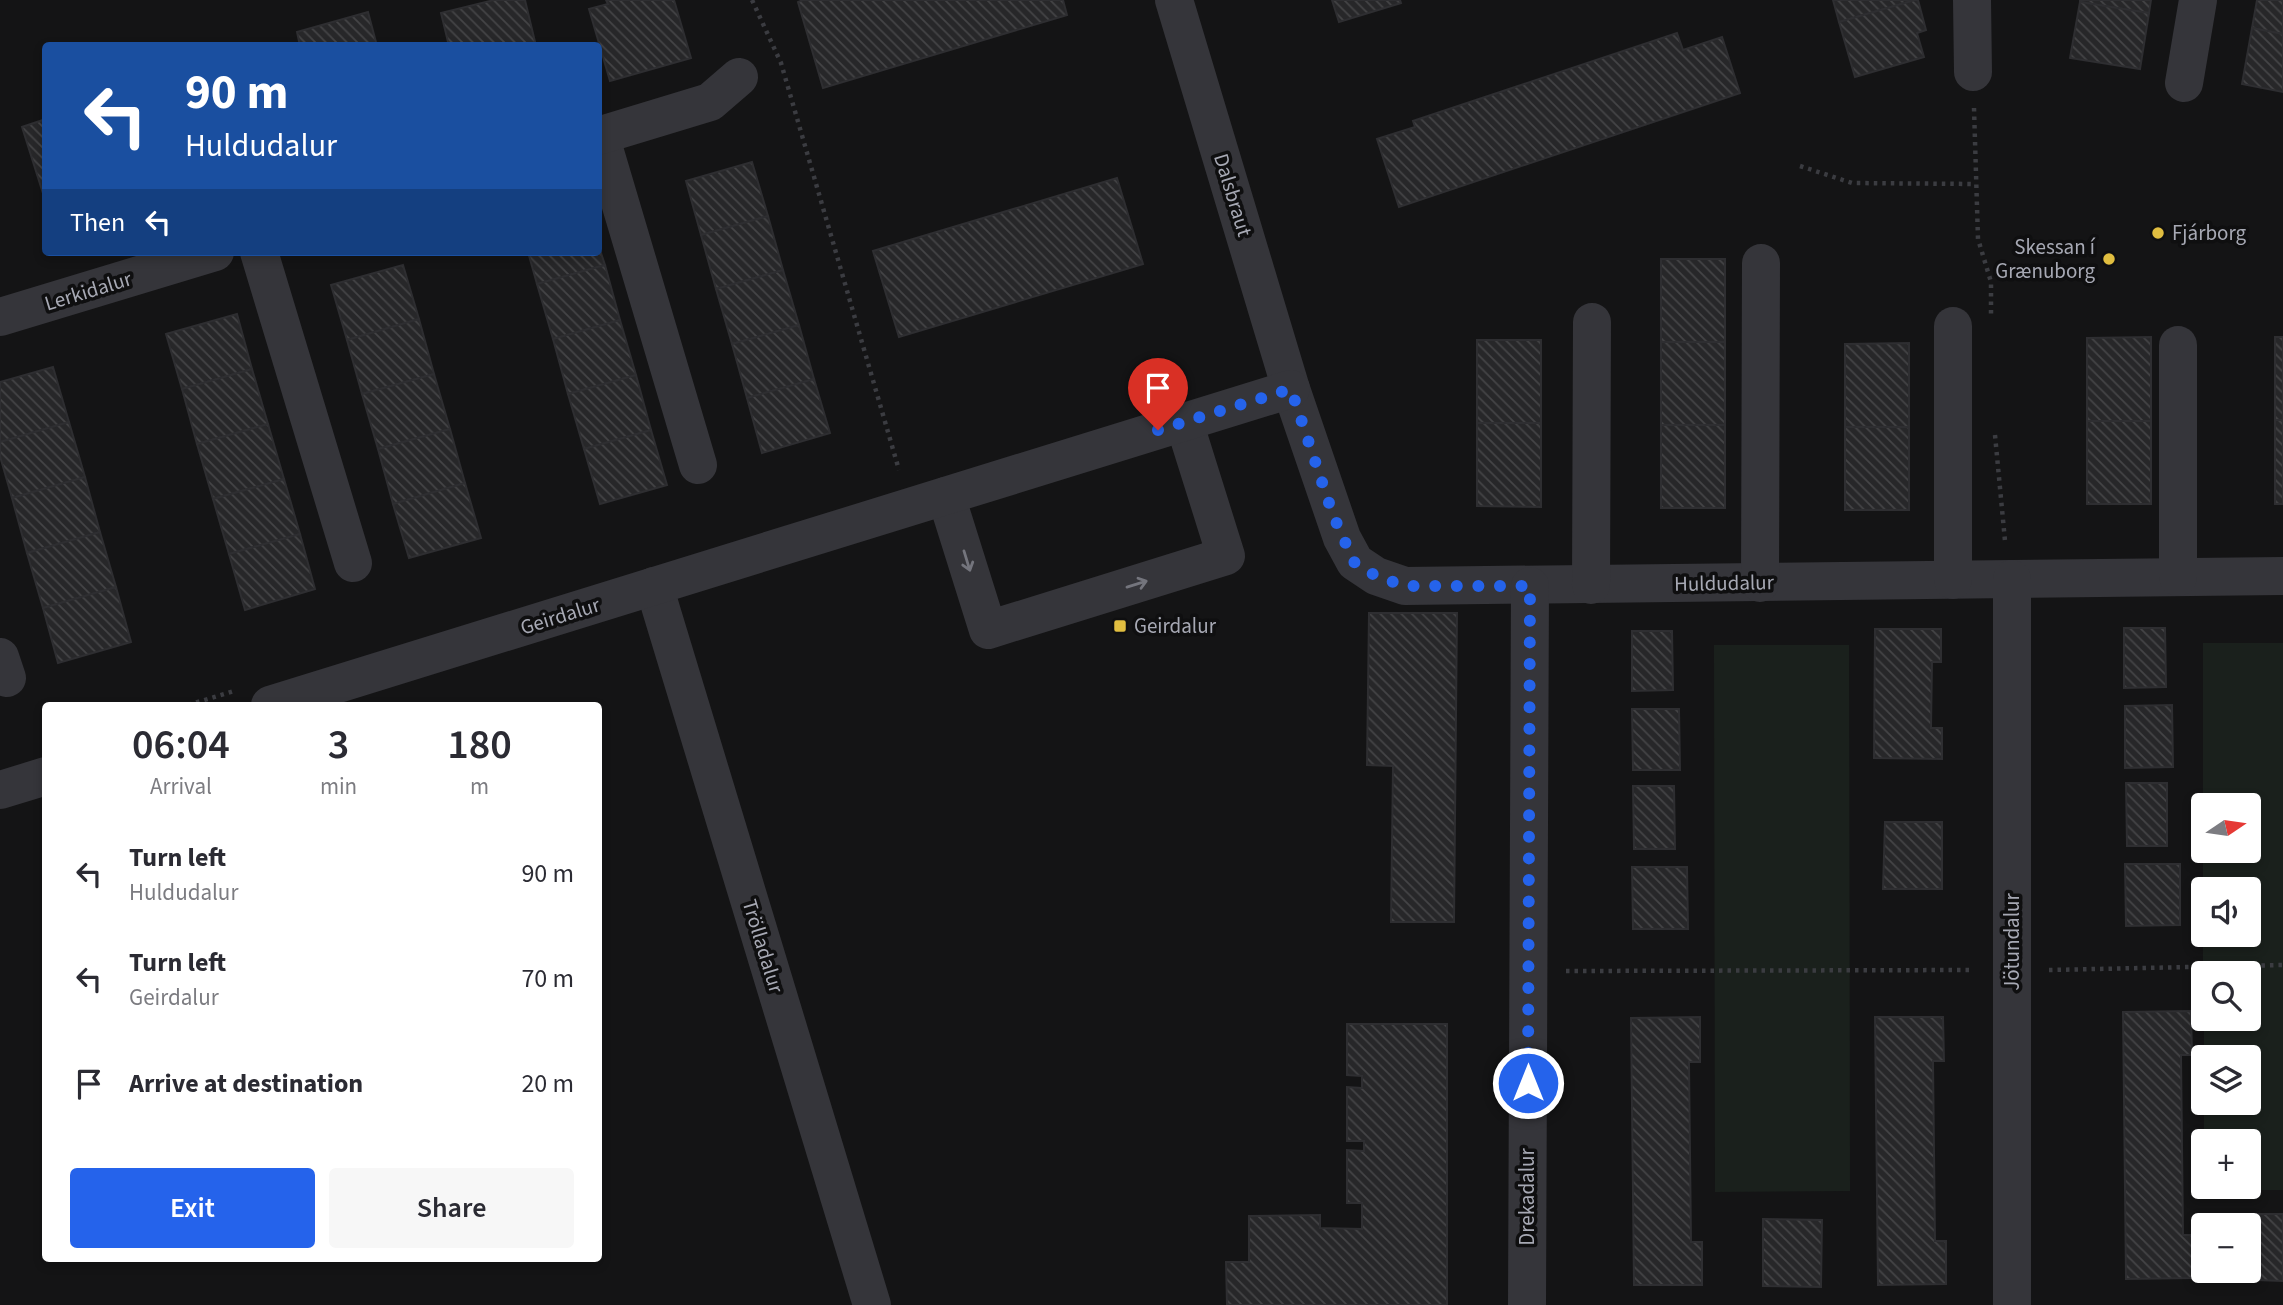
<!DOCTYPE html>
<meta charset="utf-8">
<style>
body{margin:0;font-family:"Source Sans 3",sans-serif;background:#f7f7f7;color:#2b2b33;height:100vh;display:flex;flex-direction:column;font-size:26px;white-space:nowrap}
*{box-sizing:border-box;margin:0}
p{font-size:23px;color:#7c7c81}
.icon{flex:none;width:38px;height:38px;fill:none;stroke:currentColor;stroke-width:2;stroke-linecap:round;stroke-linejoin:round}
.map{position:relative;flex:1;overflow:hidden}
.side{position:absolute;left:42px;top:702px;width:560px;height:560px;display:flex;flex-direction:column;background:#fff;border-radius:7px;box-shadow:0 4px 10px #0003}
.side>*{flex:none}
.top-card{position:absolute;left:42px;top:42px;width:560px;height:214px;border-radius:7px;box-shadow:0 4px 10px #0003;background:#1a4fa0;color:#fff;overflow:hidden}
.needle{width:46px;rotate:77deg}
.fabs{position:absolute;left:2191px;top:793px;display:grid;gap:14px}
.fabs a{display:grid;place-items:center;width:70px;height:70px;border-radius:7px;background:#fff;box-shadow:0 4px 10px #0003;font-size:35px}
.pin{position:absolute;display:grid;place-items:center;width:60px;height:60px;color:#fff;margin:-72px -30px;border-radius:50% 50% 50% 0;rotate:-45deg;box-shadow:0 0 7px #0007}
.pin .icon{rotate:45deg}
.me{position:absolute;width:77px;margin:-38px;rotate:0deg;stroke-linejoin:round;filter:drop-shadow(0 0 5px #0008)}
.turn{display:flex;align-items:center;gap:24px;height:147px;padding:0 28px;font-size:32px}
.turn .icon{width:91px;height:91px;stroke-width:2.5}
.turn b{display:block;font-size:49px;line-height:60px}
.then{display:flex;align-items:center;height:66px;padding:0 28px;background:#0003;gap:14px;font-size:26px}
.eta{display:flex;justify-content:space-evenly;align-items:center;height:119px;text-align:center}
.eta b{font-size:42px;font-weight:600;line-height:49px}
.primary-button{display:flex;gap:14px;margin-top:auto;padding:14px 28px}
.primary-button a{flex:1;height:80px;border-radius:7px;background:#2563eb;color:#fff;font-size:28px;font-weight:600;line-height:80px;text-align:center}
.primary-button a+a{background:#f7f7f7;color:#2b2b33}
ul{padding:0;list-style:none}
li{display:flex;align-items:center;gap:21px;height:105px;padding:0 28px}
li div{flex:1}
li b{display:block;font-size:26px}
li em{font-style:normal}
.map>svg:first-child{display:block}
.park{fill:#1a201c}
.building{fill:url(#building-back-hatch);stroke:#2e2e31;stroke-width:2}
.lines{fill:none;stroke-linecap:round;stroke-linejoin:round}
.path{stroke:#3b3c41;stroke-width:4.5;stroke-dasharray:3.5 5;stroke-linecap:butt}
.minor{stroke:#35353a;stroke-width:38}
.oneway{stroke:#74757d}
.route{stroke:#2563eb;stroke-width:12;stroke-dasharray:0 21.6}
.poi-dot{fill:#e1be40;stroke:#0f0f10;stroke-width:2.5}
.labels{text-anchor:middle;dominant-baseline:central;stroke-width:7;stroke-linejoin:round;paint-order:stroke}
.street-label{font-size:21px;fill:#a7a9b4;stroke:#0f0f10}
.poi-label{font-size:21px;fill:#a7a9b4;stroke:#0f0f10;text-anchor:start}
</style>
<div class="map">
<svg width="2283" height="1305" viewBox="0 0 2283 1305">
<defs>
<pattern id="building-back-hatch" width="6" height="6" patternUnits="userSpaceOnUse" patternTransform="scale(1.75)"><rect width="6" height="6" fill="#272729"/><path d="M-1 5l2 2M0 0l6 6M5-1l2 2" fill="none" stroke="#444446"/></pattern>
</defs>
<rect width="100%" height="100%" fill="#141415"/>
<g class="park">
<path d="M2203,643h80v547h-79v-3l45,-1v-45h-45v-38l45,-1v-45h-45v-38l45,-1v-45h-46v-38l46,-1v-45h-46v-38l46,-1v-45h-46v10z"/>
<path d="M1714,645h135l1,546 -135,1z"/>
</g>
<g class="building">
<path d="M494,0h31l11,46h-87l-8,-33z"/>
<path d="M606,0h68l17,58 -81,23 -21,-72 19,-5z"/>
<path d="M803,0h260l4,15 -244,73 -25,-86z"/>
<path d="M1332,0h68l1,3 -62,19z"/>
<path d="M1833,0h82l-76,22z"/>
<path d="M1915,0h3l8,30 -9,3 7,24 -69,20 -16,-55z"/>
<path d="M2080,0h71l-2,13 -69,-11z"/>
<path d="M2257,0h26v34l-31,-6z"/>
<path d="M2080,2l69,11 -9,56 -70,-11z"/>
<path d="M368,12l9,34h-77l-3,-14z"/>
<path d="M2252,28l31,6v58l-41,-8z"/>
<path d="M1677,33l6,17 39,-13 18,56 -341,114 -22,-68 38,-12 -2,-6z"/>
<path d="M46,119v84l-24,-76z"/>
<path d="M752,162l16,54 -67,19 -15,-54z"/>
<path d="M1117,178l26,86 -244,73 -26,-86z"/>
<path d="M768,216l15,54 -67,19 -15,-54z"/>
<path d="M598,244l7,21 -68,19 -9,-32h70z"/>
<rect x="1661" y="259" width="64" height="83"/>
<path d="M403,265l16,54 -72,21 -16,-55z"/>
<path d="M605,265l15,55 -67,19 -16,-55z"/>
<path d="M783,270l16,55 -67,19 -16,-55z"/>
<path d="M237,314l15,55 -70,20 -16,-55z"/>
<path d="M419,319l15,55 -72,20 -15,-54z"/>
<path d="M620,320l16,55 -68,19 -15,-55z"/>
<path d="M799,325l15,54 -67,19 -15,-54z"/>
<path d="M2151,337v84h-64v-83z"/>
<rect x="2275" y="337" width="8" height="83"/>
<rect x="1477" y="340" width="64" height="83"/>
<rect x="1661" y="342" width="64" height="83"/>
<path d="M1909,343v84h-64v-83z"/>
<path d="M53,367l16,55 -69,20v-60z"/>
<path d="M252,369l16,55 -71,20 -15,-55z"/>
<path d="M434,374l16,55 -72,20 -16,-55z"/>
<path d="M636,375l15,55 -67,19 -16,-55z"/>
<path d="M814,379l16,54 -68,20 -15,-55z"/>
<rect x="2275" y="420" width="8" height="84"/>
<rect x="2087" y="421" width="64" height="83"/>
<path d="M69,422l16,55 -73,21 -12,-42v-14z"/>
<path d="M1477,423h64v84l-64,-1z"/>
<path d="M268,424l16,55 -71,20 -16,-55z"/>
<rect x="1661" y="425" width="64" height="83"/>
<rect x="1845" y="427" width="64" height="83"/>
<path d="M450,429l15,54 -72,21 -15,-55z"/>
<path d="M651,430l16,55 -67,19 -16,-55z"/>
<path d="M85,477l15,55 -73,21 -15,-55z"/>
<path d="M284,479l16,55 -71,20 -16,-55z"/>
<path d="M465,483l16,55 -72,20 -16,-54z"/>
<path d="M100,532l16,55 -73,21 -16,-55z"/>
<path d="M300,534l15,55 -70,21 -16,-56z"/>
<path d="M116,587l15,55 -73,21 -15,-55z"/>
<path d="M1369,613h88l-3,309h-63l2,-156 -26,-1z"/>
<path d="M2124,628h41l1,59 -42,1z"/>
<path d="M1875,629h66v33h-9l-1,66h11v31l-68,-1z"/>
<path d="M1632,631h40l1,59 -41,1z"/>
<path d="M2172,705l1,62 -48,1v-62z"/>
<path d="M1632,709h47l1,61h-47z"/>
<path d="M2126,783h41v63h-40z"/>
<path d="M1633,786h41l1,63h-41z"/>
<path d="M1885,822h57v67h-59z"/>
<path d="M2125,864h55v61l-54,1z"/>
<path d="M1632,867h55l1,62h-55z"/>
<path d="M2191,1011l1,44h-11l2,180h11v43l-68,1 -3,-267z"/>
<path d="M1700,1017v45h-11l2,180h11v43h-68l-3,-267z"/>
<path d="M1875,1017h68l1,44h-11l2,180h11v43l-68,1z"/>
<path d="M1347,1024h100v281h-220l-1,-43h23v-46l71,-1v13l42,1v-26h-15v-53l17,1v-10h-17v-54l15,1v-12l-15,-1z"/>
<path d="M2257,1214h26v67l-26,-1z"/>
<path d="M1763,1219l59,1 -1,67 -58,-1z"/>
</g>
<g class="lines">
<g class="path">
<path d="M752,0l29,63 118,407"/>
<path d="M1974,108l4,131 13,43v32"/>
<path d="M1800,166l52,17 123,1"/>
<path d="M1995,435l10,106"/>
<path d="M188,705l46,-14"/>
<path d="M2049,970l234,-5"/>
<path d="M1566,971l408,-1"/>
</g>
<g class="minor">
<path d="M1174,0l117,389 51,149 13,24 21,14 29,10 878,-10"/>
<path d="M1972,0l1,72"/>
<path d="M2184,83l14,-83"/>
<path d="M600,135l98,330"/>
<path d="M598,136l112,-34 29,-25"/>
<path d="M259,252l94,311"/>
<path d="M0,317l215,-65"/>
<path d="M946,496l42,134 238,-74 -42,-134"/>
<path d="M2178,577v-232"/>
<path d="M1953,580v-254"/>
<path d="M1760,583l1,-320"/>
<path d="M1591,585l1,-263"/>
<path d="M654,586l218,719"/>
<path d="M0,657l7,21"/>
<path d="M270,705l1021,-316"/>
<path d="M0,790l46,-14"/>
<path d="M1527,1305l3,-719"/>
<path d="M2012,1305v-726"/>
</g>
</g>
<defs><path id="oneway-shaft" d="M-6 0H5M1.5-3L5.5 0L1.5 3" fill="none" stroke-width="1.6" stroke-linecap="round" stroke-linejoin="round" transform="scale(1.75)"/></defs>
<g class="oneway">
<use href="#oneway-shaft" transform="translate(967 561) rotate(73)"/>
<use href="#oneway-shaft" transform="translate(1137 584) rotate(-17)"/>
</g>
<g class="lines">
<path class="route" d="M1158,430l133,-41 42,126 21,47 22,14 29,10h125l-2,497"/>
</g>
<g class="poi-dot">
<circle cx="2158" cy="233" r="7"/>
<circle cx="2109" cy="259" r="7"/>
<rect x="1113" y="619" width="14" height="14" rx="3.5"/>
</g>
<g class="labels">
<g class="street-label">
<text transform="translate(1233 195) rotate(73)">Dalsbraut</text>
<text transform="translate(88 291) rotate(-17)">Lerkidalur</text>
<text transform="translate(1724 583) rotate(-1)">Huldudalur</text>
<text transform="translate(560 616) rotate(-17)">Geirdalur</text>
<text transform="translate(2012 942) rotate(-90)">Jötundalur</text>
<text transform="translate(763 946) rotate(73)">Trölladalur</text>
<text transform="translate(1527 1197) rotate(-90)">Drekadalur</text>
</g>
<g class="poi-label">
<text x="2172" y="233">Fjárborg</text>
<text x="2095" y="247" text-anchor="end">Skessan í<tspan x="2095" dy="24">Grænuborg</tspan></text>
<text x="1134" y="626">Geirdalur</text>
</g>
</g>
</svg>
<div class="fabs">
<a><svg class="needle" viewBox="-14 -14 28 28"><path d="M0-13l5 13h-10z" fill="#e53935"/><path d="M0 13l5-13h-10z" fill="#7c7c81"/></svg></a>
<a><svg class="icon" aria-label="sound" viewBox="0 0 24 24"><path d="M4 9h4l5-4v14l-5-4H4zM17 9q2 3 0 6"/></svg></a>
<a><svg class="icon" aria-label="search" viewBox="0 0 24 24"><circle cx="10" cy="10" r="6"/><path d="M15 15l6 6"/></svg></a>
<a><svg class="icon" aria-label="layers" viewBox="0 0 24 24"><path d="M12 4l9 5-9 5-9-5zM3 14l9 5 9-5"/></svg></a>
<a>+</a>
<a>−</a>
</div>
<div class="pin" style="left:1158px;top:430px;background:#d93025"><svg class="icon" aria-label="arrive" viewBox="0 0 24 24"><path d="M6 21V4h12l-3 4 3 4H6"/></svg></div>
<svg class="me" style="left:1528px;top:1083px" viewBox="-20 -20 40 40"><circle r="17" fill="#2563eb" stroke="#fff" stroke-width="3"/><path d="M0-11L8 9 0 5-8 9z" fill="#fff"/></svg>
<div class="top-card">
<div class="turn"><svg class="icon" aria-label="left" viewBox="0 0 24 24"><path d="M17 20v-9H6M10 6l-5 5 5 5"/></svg><div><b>90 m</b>Huldudalur</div></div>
<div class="then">Then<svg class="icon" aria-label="left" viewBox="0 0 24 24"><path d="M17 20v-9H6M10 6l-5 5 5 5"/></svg></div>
</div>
<section class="side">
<div class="eta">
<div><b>06:04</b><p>Arrival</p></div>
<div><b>3</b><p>min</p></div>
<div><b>180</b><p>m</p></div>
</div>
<ul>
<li><svg class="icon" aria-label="left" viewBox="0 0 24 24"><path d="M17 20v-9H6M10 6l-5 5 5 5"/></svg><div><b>Turn left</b><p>Huldudalur</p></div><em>90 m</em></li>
<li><svg class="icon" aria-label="left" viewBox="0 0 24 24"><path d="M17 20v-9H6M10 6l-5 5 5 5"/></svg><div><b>Turn left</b><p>Geirdalur</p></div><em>70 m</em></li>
<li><svg class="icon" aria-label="arrive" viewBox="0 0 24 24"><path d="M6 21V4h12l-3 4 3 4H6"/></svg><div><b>Arrive at destination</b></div><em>20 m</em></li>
</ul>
<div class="primary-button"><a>Exit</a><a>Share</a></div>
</section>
</div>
